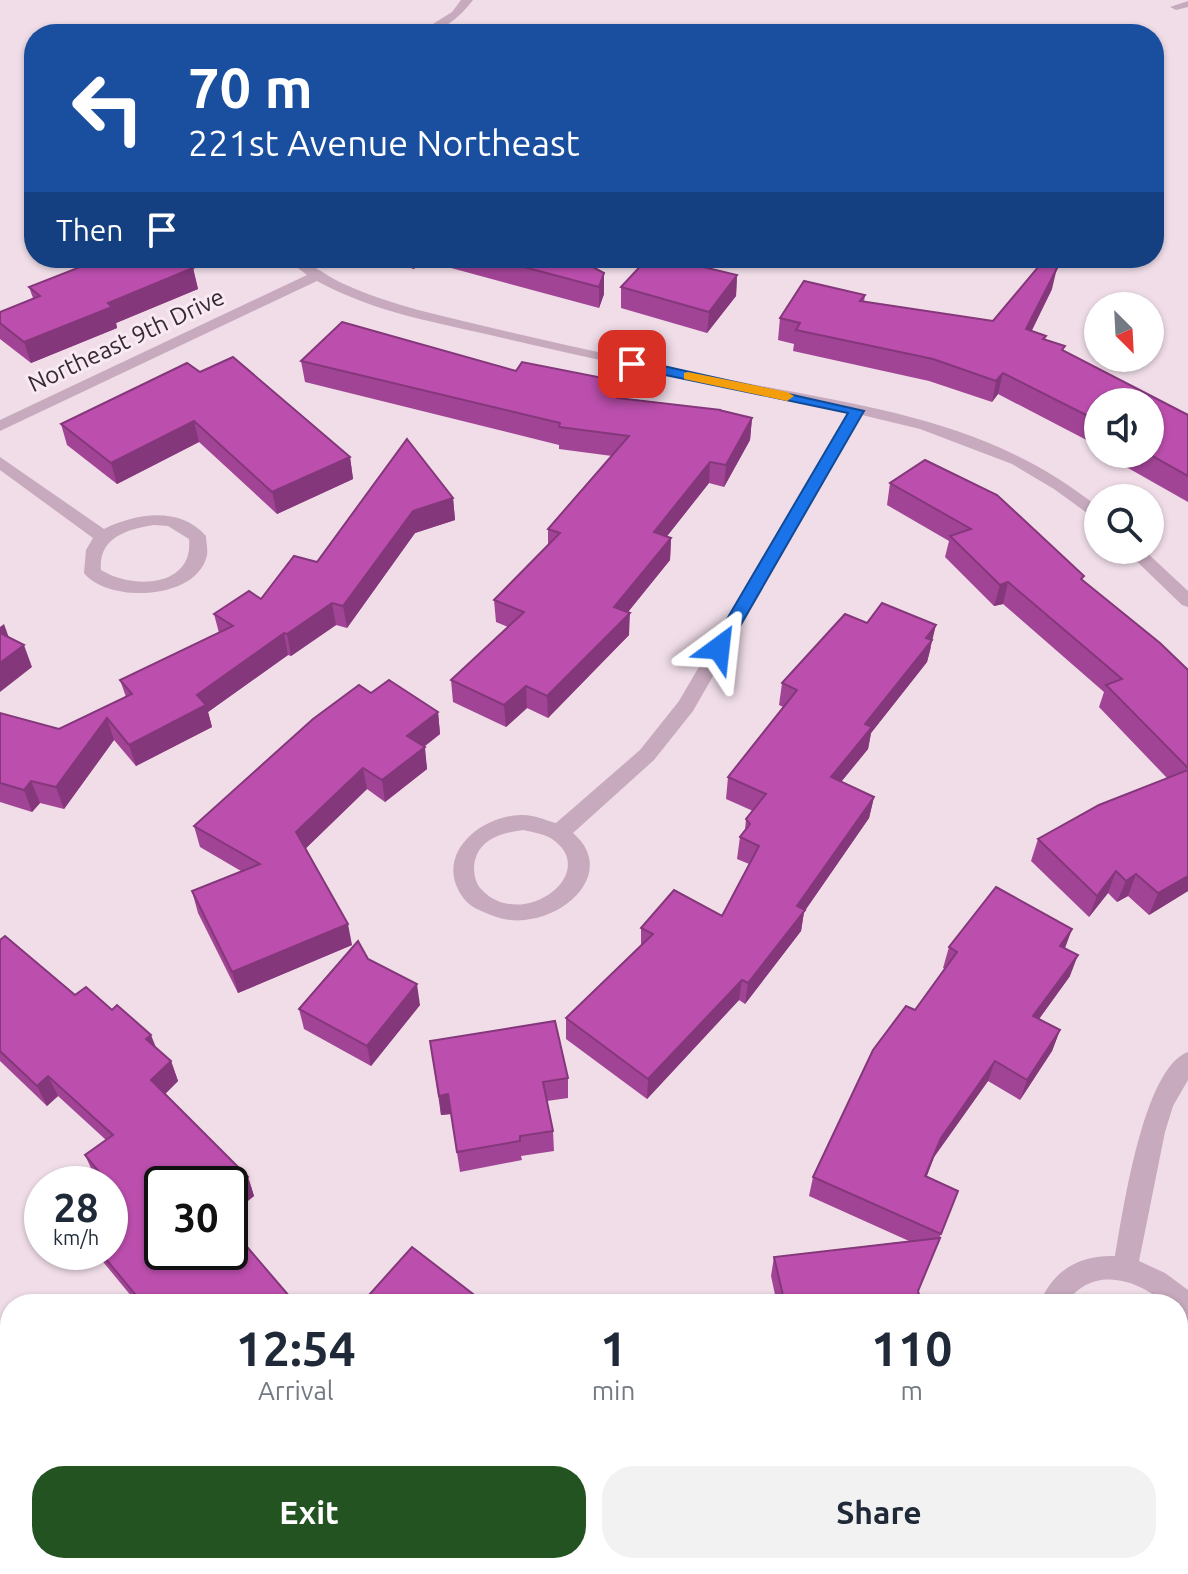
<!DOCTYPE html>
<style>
body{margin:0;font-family:Ubuntu,sans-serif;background:#f2f2f3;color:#1f2937;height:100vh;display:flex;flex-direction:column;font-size:30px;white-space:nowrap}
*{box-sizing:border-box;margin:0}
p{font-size:26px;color:#747a83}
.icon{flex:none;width:44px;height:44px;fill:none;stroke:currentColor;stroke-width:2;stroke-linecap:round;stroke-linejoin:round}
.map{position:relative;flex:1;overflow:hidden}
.sheet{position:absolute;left:0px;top:1294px;width:1188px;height:280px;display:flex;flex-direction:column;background:#fff;border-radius:32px 32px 0 0;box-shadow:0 2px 6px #0004}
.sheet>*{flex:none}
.top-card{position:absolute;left:24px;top:24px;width:1140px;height:244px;border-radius:32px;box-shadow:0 2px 6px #0004;background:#1a4fa0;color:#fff;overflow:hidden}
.needle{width:52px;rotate:156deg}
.fabs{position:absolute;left:1084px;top:292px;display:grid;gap:16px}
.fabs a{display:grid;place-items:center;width:80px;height:80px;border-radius:50%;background:#fff;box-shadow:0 2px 6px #0004;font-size:40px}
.speed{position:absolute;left:24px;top:1166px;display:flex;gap:16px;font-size:40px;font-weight:700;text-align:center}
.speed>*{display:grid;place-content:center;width:104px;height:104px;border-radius:50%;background:#fff;box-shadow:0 2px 6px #0004;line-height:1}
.speed small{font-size:20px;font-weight:400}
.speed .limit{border:4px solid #111;border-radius:12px;background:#fff;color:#111}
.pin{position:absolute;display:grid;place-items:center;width:68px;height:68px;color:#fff;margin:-34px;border-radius:16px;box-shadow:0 4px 12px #0006}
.me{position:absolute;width:88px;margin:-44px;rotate:30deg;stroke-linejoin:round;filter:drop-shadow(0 0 6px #0008)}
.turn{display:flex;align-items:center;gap:28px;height:168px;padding:0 32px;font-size:36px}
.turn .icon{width:104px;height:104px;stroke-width:2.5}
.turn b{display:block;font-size:56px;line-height:68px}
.then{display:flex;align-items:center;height:76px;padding:0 32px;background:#0003;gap:16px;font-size:30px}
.eta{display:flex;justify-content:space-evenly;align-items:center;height:136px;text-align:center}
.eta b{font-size:48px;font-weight:700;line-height:56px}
.cta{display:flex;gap:16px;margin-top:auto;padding:16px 32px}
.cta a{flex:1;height:92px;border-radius:32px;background:#245322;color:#fff;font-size:32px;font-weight:700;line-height:92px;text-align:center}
.cta a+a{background:#f2f2f3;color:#1f2937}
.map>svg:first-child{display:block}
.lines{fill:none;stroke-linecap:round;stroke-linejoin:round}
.minor{fill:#c7aabd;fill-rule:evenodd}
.wall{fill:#a24496}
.shaded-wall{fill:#84377a}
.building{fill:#bc4fae;stroke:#84377a;stroke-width:2}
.route{fill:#1a73e8;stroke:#114b97;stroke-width:2}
.slow{fill:#f59e0b}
.labels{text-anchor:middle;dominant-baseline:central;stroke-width:6;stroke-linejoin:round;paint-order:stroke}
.far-street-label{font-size:24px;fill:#352933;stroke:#f8e9f2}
</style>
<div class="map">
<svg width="1188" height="1574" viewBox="0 0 1188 1574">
<rect width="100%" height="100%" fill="#f0dde8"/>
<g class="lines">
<g class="minor">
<path d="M461,0h12c-14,18 -32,34 -56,34l35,-22z"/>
<path d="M1188,1v6l-12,3 -6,-3z"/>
<path d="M285,258c23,0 38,17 59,26 24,11 49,19 74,26 104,26 209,49 313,70 134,27 257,39 367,127v14l-44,-32 -42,-25 -92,-35 -58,-14 -169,296 -39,49 -81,73c52,45 -28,106 -82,82 -10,-4 -19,-7 -26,-15 -34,-42 13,-84 56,-85 11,-1 24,5 35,8l84,-73 39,-49 169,-289c-116,-24 -231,-47 -345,-74 -63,-15 -128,-25 -186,-57l-317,150v-11l307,-145zM523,830c9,2 22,4 29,9 50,34 -30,93 -70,51 -6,-6 -8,-14 -8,-23 2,-27 26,-34 49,-37z"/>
<path d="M0,457l104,72c32,-16 76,-23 102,7 0,6 2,13 1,19 -9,45 -98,49 -123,18l2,-23 7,-12 -93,-68zM154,525l14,1 21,13c5,48 -56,51 -88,31 -3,-32 26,-41 53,-45z"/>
<path d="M1125,550h19l44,41v16l-6,-2z"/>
<path d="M1188,1052v28l-15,26 -8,26 -26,129 26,12 23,17v31l-10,-5v-12c-15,0 -21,-8 -34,-15 -28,-15 -60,-14 -78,15h-27c15,-34 39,-49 76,-48 8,-44 28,-188 73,-204z"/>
<path d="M0,1380l10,4v37l-10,-5z"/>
<path d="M1188,1387v32l-10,5v-32z"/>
<path d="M108,1564h31l4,10h-31z"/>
</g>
</g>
<g class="wall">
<path d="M79,258h120l1,4 -10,4 3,2 5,21 -82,34 1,5 -86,35 -31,-24v-27l33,-14 -4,-11 55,-21z"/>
<path d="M393,258h183l28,15v21l-5,14 -170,-46 -16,7z"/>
<path d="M737,275l-1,21 -29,37 -86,-25v-21z"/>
<path d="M1052,289l-21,42 15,5 -1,4 19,11 124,64v87l-67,-38 2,-5 -10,-5h37l-52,-52v44l-100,-52 -6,8 -63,-21 -136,-30 1,-7 -16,-4 2,-22 85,-23 -1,7 129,19z"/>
<path d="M301,361l215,10 107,27 98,12v1l31,7 -2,22 -26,47 -15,-4 -42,53 4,2 -1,22 -42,52 1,23 -81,83 -21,-10 -21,19 -53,-25 -2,-22 57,-53 -12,-5 -2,-22 54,-55v-16l64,-73 -53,-7v-4l-254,-63z"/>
<path d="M200,372l150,85 3,22 -76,35 -78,-72 -82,42 -50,-39 -6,-21z"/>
<path d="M890,483l192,97 106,90v221l-39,24 -21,-19 -11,6 -9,-9 -19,24 -58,-56 7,-22 129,-61 -68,-71 5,-15 -101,-88 -9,2 -49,-49 4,-16 -62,-36z"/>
<path d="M453,498l2,22 -40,13 -68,95 -11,-3 -45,31 -3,-1 -80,57 4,15 -76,39 -22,-26 -50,69 -24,-6 -8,9 -32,-10v-89l59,16 67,-32 -6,-17 99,-47 -5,-19 47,-15 56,-37z"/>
<path d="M931,647l-4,15 -56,71 -3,16 -27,33 33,15 -5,21 -65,94 -3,19 -56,73 -6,-4 -92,99 -81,-60v-21l75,-72v-18l81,-12 27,-52 -12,-5 3,-22 5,-7 1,-11 7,-8 -27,-12 2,-22 55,-70 -4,-2 3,-22z"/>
<path d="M371,693l67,19 2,22 -16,13 3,22 -42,33 -18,-13 -61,59 46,97 -114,48 -40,-80 -6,-22 49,-20 -41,-24 -6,-21z"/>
<path d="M1072,929l-7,19 5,28 -31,43 21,11 -8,21 -32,49 -32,-19 -54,76 -7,19 31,15 -40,101 4,12h-145l-6,-28 3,-19 135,-16 -100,-45 4,-19 102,-167 30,-41 -2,-1 6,-21z"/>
<path d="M0,940l75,55 81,53 15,13 7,20 -13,13 83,83 6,19 -24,19v-31h-68l134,120h-163l-3,-6 2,-1 -37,-45h15v-68l-9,-1 -7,-8 -9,-20 21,-15 -48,-44 -11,10 -47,-45z"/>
<path d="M368,959l52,46 -49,61 -67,-37 -5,-20z"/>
<path d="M430,1041l138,37v20l-21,3 6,30 1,20 -33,5 1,4 -62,12 -9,-58 -10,1z"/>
<path d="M558,1564h49l-8,10h-30z"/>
<path d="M854,1564h124l3,5 -3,5h-119z"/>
</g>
<g class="shaded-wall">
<path d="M171,258h28l1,4 -26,10z"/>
<path d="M412,258h16l1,4 -16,7z"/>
<path d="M193,268l5,21 -82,34 1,5 -86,35 -7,-21 84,-39z"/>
<path d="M1057,268l-5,21 -30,62 4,-22z"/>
<path d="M604,273v21l-5,14v-21z"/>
<path d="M737,275l-1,21 -29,37 2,-21z"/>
<path d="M1003,373l-5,21 -6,8 4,-21z"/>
<path d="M623,382l-1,22 -5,-6z"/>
<path d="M752,418l-2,22 -26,47 2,-22z"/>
<path d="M194,421l5,21 -82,42 -6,-21z"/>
<path d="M350,457l3,22 -76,35 -5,-22z"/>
<path d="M710,462l-1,21 -56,71 1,-22z"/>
<path d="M453,498l2,22 -40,13 -68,95 -4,-22 70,-95z"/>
<path d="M671,538l-1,22 -55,68 15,-15 -1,22 -81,83 -1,-22 67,-89z"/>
<path d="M1008,582l-5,22 -9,2 6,-21z"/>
<path d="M332,603l4,22 -45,31 -4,-22z"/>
<path d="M4,624l8,22 -12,-4v-15z"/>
<path d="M936,625l-9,37 -56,71 -3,16 -41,50 4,-22 34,-53z"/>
<path d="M284,633l4,22 -80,57 4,15 -76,39 -7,-21z"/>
<path d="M24,645l8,22 -32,25v-29z"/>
<path d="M526,686l1,22 -21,19 -2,-22z"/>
<path d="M438,712l2,22 -30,23 -3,-21z"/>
<path d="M107,718l7,22 -50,69 -8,-22z"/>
<path d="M425,747l2,22 -42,33 -3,-22z"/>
<path d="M363,768l4,21 -66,64 -5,-21z"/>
<path d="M31,781l9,22 -8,9 -8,-22z"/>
<path d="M874,797l-5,21 -65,94 -3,19 -56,73 3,-21 49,-77z"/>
<path d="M1116,871l-8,22 -19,24 8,-21z"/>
<path d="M1136,874l-8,22 -11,6 9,-21z"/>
<path d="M1188,876v15l-39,24 9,-22z"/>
<path d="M348,924l4,21 -114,48 -6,-21z"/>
<path d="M1072,929l-8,21 -4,-4z"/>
<path d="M1078,955l-8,21 -44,61 7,-21z"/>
<path d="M742,980l-3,20 -92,99 1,-20z"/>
<path d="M417,984l3,21 -49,61 -4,-20z"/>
<path d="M1060,1030l-8,21 -32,49 7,-20z"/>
<path d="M151,1035l8,20 -13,-16z"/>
<path d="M171,1061l7,20 -19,19 -8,-20z"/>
<path d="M995,1061l-7,20 -54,76 -15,38 6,-19 16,-38z"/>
<path d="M48,1076l10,20 -11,10 -10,-20z"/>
<path d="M448,1094l3,20 -10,1 -2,-19z"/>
<path d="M248,1177l6,19 -24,19v-24z"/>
<path d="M591,1564h16l-8,10h-13v-4z"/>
<path d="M915,1564h4l-5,10h-18z"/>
</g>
<g class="building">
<path d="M85,258h94l14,10 -85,35 4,4 -88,35 -24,-19v-11l40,-16 -11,-9 59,-23z"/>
<path d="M490,258h86l28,15 -5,14z"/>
<path d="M648,258h18l71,17 -28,37 -88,-25z"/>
<path d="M1044,260l13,8 -31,61 20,7 -3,3 22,7 -3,4 126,65v61l-39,-22 1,-52h-52v19l-95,-48 -7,8 -63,-22 -137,-29 4,-7 -20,-5 24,-37 61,14 -5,6 133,20z"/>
<path d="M342,322l174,49 6,-9 101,20 -6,16 104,12h-2l33,8 -26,47 -16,-3 -56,70 17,6 -57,69 16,6 -83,83 -21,-10 -22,19 -53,-25 73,-68 -30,-12 66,-67 -12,-4 81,-93 -70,-9 1,-4 -259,-62z"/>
<path d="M233,357l117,100 -78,35 -78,-71 -83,42 -50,-39 126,-61 13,9z"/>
<path d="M407,439l46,59 -40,13 -70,95 -11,-3 -45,31 -3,-1 -87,62 9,10 -77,40 -22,-27 -51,69 -25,-6 -7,9 -24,-7v-70l59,16 73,-35 -12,-14 113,-54 -19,-12 35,-23 12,8 33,-43 23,6z"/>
<path d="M925,460l72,35 87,81 -3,3 79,64 28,27v98l-82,-83 16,-6 -114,-97 -8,3 -50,-49 21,-7 -81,-46z"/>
<path d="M882,603l54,22 -10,13 6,2 -67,84 7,3 -41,50 43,20 -77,109 8,4 -57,73 -6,-3 -94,99 -82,-61 87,-84 -12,-6 33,-38 48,26 37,-70 -19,-9 10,-13 -4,-5 20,-25 -38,-17 69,-87 -15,-7 63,-69 22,9z"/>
<path d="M0,633l24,12 -24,18z"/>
<path d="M389,680l49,32 -31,24 18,11 -43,33 -19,-12 -67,64 52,92 -116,48 -40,-81 68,-27 -66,-38 119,-107 46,-34 12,8z"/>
<path d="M1188,770v106l-30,17 -22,-19 -10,7 -10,-10 -19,25 -59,-57 61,-34z"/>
<path d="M996,887l76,42 -12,17 18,9 -45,61 27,14 -33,50 -32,-19 -54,77 -16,38 33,15 -17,43 -128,-57 60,-127 33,-44 9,4 42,-58 -8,-5z"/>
<path d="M5,936l70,59 11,-8 26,23 5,-5 34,30 -5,4 25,22 -20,19 97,97 -18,14v-7h-68v68h68v-25l66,77h-161l-5,-6 5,-4 -35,-42h10v-45l3,-3 -3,-3v-17h-10l5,-5 -20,-24 28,-20 -65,-59 -11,10 -37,-35v-111z"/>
<path d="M358,941l10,18 49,25 -50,62 -68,-37z"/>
<path d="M555,1021l13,57 -25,4 10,49 -33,5v5l-63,11 -9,-58 -9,2 -9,-55z"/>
<path d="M940,1238l-22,53 4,13h-137l-11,-47z"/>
<path d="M412,1247l74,57h-125z"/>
<path d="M579,1564h12l-5,6z"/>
<path d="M867,1564h48l-19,10h-23z"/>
<path d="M921,1564h57l3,5 -9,5h-45z"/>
</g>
<path class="route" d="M632,359l232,52 -139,241 -6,2 -9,-6 138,-235 -221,-46 -2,-3z"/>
<path class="slow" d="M688,372l99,20 7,4 -7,5 -103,-22v-6z"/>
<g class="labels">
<g class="far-street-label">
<text transform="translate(126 340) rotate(-25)">Northeast 9th Drive</text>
</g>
</g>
</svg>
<div class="fabs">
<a><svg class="needle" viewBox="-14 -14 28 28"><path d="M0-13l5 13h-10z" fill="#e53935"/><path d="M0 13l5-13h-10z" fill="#747a83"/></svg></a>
<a><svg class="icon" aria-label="sound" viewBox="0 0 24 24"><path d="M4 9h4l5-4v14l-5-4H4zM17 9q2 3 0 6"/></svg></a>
<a><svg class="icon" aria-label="search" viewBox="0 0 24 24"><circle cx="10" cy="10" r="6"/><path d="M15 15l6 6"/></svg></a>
</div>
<div class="speed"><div>28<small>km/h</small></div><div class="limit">30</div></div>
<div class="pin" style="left:632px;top:364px;background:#d93025"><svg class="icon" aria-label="arrive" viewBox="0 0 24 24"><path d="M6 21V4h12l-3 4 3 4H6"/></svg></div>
<svg class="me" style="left:719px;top:648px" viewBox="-20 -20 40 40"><path d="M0-17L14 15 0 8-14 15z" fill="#1a73e8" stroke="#fff" stroke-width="4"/></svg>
<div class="top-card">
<div class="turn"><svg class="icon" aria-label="left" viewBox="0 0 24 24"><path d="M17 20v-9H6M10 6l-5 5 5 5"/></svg><div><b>70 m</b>221st Avenue Northeast</div></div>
<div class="then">Then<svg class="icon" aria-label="arrive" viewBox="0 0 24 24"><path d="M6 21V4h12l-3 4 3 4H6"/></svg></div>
</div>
<section class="sheet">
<div class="eta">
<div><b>12:54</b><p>Arrival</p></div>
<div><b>1</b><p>min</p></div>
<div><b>110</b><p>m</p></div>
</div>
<div class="cta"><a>Exit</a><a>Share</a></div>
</section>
</div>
